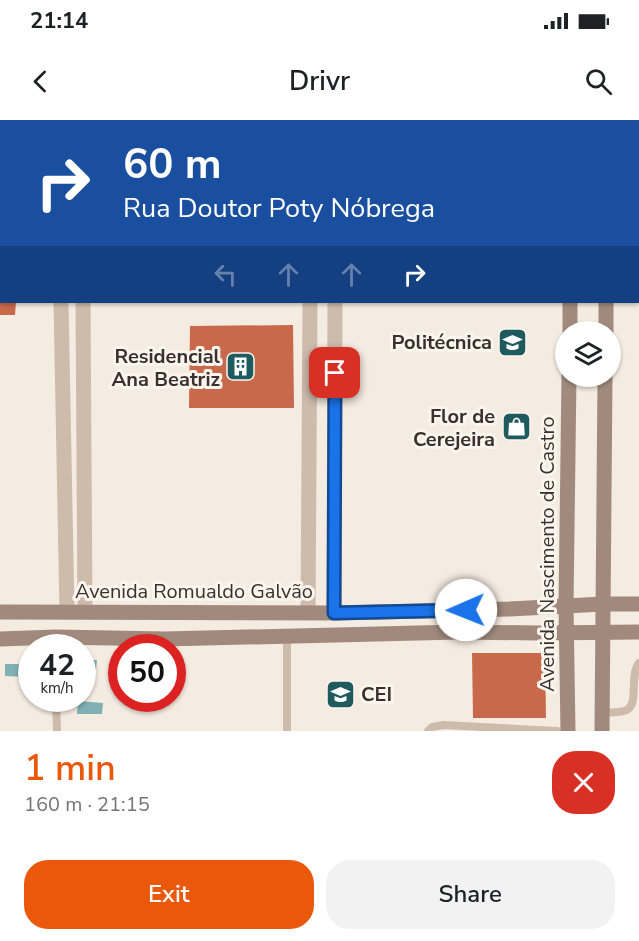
<!DOCTYPE html>
<meta charset="utf-8">
<style>
body{margin:0;font-family:"Nunito Sans",sans-serif;background:#f2f2f2;color:#202124;height:100vh;display:flex;flex-direction:column;font-size:22px;white-space:nowrap}
*{box-sizing:border-box;margin:0}
p{font-size:20px;color:#757577}
.icon{flex:none;width:33px;height:33px;fill:none;stroke:currentColor;stroke-width:2;stroke-linecap:round;stroke-linejoin:round}
.map{position:relative;height:611px;overflow:hidden}
.details{display:flex;flex-direction:column;background:#fff;flex:1}
.details>*{flex:none}
.guide{position:absolute;left:0px;top:0px;width:639px;height:183px;box-shadow:0 2px 4px #0004;background:#1a4fa0;color:#fff;overflow:hidden}
.buttons{position:absolute;left:555px;top:201px;display:grid;gap:12px}
.buttons a{display:grid;place-items:center;width:66px;height:66px;border-radius:50%;background:#fff;box-shadow:0 2px 4px #0004;font-size:30px}
.speed{position:absolute;left:18px;top:514px;display:flex;gap:12px;font-size:30px;font-weight:700;text-align:center}
.speed>*{display:grid;place-content:center;width:78px;height:78px;border-radius:50%;background:#fff;box-shadow:0 2px 4px #0004;line-height:1}
.speed small{font-size:15px;font-weight:400}
.speed .limit{border:9px solid #d22;background:#fff;color:#111}
.pin{position:absolute;display:grid;place-items:center;width:51px;height:51px;color:#fff;margin:-26px;border-radius:12px;box-shadow:0 3px 9px #0006}
.me{position:absolute;width:66px;margin:-33px;rotate:269deg;stroke-linejoin:round;filter:drop-shadow(0 0 4px #0008)}
.turn{display:flex;align-items:center;gap:21px;height:126px;padding:0 24px;font-size:27px}
.turn .icon{width:78px;height:78px;stroke-width:2.5}
.turn b{display:block;font-size:42px;line-height:51px}
.lanes{display:flex;align-items:center;height:57px;padding:0 24px;background:#0003;justify-content:center;gap:30px;direction:ltr}
.lanes .off{opacity:.35}
.round{display:grid;place-items:center;flex:none;width:63px;height:63px;border-radius:24px;background:#f2f2f2}
.head{display:flex;align-items:center;justify-content:space-between;height:102px;padding:0 24px}
h1{font-size:36px;font-weight:600;line-height:45px;color:#ea580c}
.cta{display:flex;gap:12px;margin-top:auto;padding:12px 24px}
.cta a{flex:1;height:69px;border-radius:24px;background:#ea580c;color:#fff;font-size:24px;font-weight:600;line-height:69px;text-align:center}
.cta a+a{background:#f2f2f2;color:#202124}
.status{display:flex;justify-content:space-between;align-items:center;height:42px;padding:0 30px;background:#fff;direction:ltr}
.status svg{height:16px;fill:currentColor}
header{display:flex;justify-content:space-between;align-items:center;height:78px;padding:0 24px;background:#fff;font-size:27px;font-weight:600}
.map>svg:first-child{display:block}
.water{fill:#7fb0b2}
.building{fill:#c8694b}
.lines{fill:none;stroke-linecap:round;stroke-linejoin:round}
.lane{stroke:#cdbbac;stroke-width:8}
.street{stroke:#cdbbac;stroke-width:15}
.secondary{stroke:#a18a7d;stroke-width:15}
.route-casing{stroke:#114b97;stroke-width:15}
.route{stroke:#1a73e8;stroke-width:10}
.labels{text-anchor:middle;dominant-baseline:central;stroke-width:6;stroke-linejoin:round;paint-order:stroke}
.poi-label{font-size:20px;font-weight:bold;fill:#3b302b;stroke:#fbf5ee;text-anchor:end}
.street-label{font-size:20px;fill:#3b302b;stroke:#fbf5ee}
</style>
<div class="status"><b>21:14</b><svg viewBox="0 0 49 12"><path d="M0 12V9h3v3zM5 12V6h3v6zM10 12V3h3v9zM15 12V0h3v12zM26 1h20v11H26zM47 4h2v5h-2z"/></svg></div>
<header><svg class="icon" aria-label="back" viewBox="0 0 24 24"><path d="M15 5l-7 7 7 7"/></svg>Drivr<svg class="icon" aria-label="search" viewBox="0 0 24 24"><circle cx="10" cy="10" r="6"/><path d="M15 15l6 6"/></svg></header>
<div class="map">
<svg width="639" height="611" viewBox="0 0 639 611">
<rect width="100%" height="100%" fill="#f4ebe1"/>
<g class="water">
<path d="M83,540h14l-1,9 -13,2z"/>
<path d="M5,544h20l2,13 -22,-1z"/>
<path d="M78,581l25,2 -1,11h-25z"/>
</g>
<g class="building">
<path d="M0,181l16,1 -1,13h-15z"/>
<path d="M293,205l1,83h-105l1,-82z"/>
<path d="M472,533h73l1,65h-73z"/>
</g>
<g class="lines">
<g class="lane">
<path d="M0,169h2"/>
<path d="M56,579l1,32"/>
<path d="M603,593c7,-1 18,0 24,-3 12,-7 2,-34 12,-47"/>
<path d="M287,611v-95"/>
<path d="M428,611l4,-4 12,-2 113,6"/>
</g>
<g class="street">
<path d="M67,0v2"/>
<path d="M81,0v2"/>
<path d="M333,0v2"/>
<path d="M311,2v-2"/>
<path d="M0,92h2"/>
<path d="M638,108l1,1"/>
<path d="M0,113h2"/>
<path d="M61,182l6,310"/>
<path d="M83,182l2,310"/>
<path d="M308,492l2,-310"/>
<path d="M334,493l1,-311"/>
</g>
<g class="secondary">
<path d="M607,0v2"/>
<path d="M573,2v-2"/>
<path d="M570,212v-30"/>
<path d="M606,212v-30"/>
<path d="M0,492l334,1 176,-4 93,-5h36"/>
<path d="M0,519l56,-2 109,2 294,-7 79,1 101,-1"/>
<path d="M568,611l-2,-125 3,-230"/>
<path d="M602,611l3,-355"/>
</g>
</g>
<g class="lines">
<defs>
<path id="route" d="M335,253l-1,240 132,-3"/>
</defs>
<use href="#route" class="route-casing"/>
<use href="#route" class="route"/>
</g>
<defs>
<symbol id="school-square" viewBox="-11 -11 22 22"><rect x="-9" y="-9" width="18" height="18" rx="4" fill="#1f5a5e" stroke="#fbf5ee"/><path d="M0-5L7-2L0 1L-7-2ZM-4 1L0 2.5L4 1V4Q0 6-4 4Z" fill="#fff"/></symbol>
<symbol id="building-square" viewBox="-11 -11 22 22"><rect x="-9" y="-9" width="18" height="18" rx="4" fill="#1f5a5e" stroke="#fbf5ee"/><path d="M-4-6H4V6H1V3H-1V6H-4ZM-2.5-4.3h1.7v1.8h-1.7ZM.8-4.3h1.7v1.8H.8ZM-2.5-1h1.7V.8h-1.7ZM.8-1h1.7V.8H.8Z" fill="#fff"/></symbol>
<symbol id="shop-square" viewBox="-11 -11 22 22"><rect x="-9" y="-9" width="18" height="18" rx="4" fill="#1f5a5e" stroke="#fbf5ee"/><path d="M-5-2.5h2.3a2.7 3.5 0 0 1 5.4 0H5L5.5 6h-11ZM-1.5-2.5h3a1.5 2.3 0 0 0-3 0Z" fill="#fff"/></symbol>
</defs>
<g fill-rule="evenodd">
<use href="#school-square" x="496" y="206" width="33" height="33"/>
<use href="#building-square" x="224" y="230" width="33" height="33"/>
<use href="#shop-square" x="500" y="290" width="33" height="33"/>
<use href="#school-square" x="324" y="558" width="33" height="33"/>
</g>
<g class="labels">
<g class="poi-label">
<text x="492" y="222">Politécnica</text>
<text x="220" y="236">Residencial<tspan x="220" dy="23">Ana Beatriz</tspan></text>
<text x="495" y="296">Flor de<tspan x="495" dy="23">Cerejeira</tspan></text>
<text x="361" y="574" text-anchor="start">CEI</text>
</g>
<g class="street-label">
<text transform="translate(547 434) rotate(-90)">Avenida Nascimento de Castro</text>
<text x="194" y="471">Avenida Romualdo Galvão</text>
</g>
</g>
</svg>
<div class="buttons">
<a><svg class="icon" aria-label="layers" viewBox="0 0 24 24"><path d="M12 4l9 5-9 5-9-5zM3 14l9 5 9-5"/></svg></a>
</div>
<div class="speed"><div>42<small>km/h</small></div><div class="limit">50</div></div>
<div class="pin" style="left:335px;top:253px;background:#d93025"><svg class="icon" aria-label="arrive" viewBox="0 0 24 24"><path d="M6 21V4h12l-3 4 3 4H6"/></svg></div>
<svg class="me" style="left:466px;top:490px" viewBox="-20 -20 40 40"><circle r="19" fill="#fff"/><path d="M0-13L10 11 0 6-10 11z" fill="#1a73e8"/></svg>
<div class="guide">
<div class="turn"><svg class="icon" aria-label="right" viewBox="0 0 24 24"><path d="M7 20v-9h11M14 6l5 5-5 5"/></svg><div><b>60 m</b>Rua Doutor Poty Nóbrega</div></div>
<div class="lanes"><svg class="icon off" aria-label="left" viewBox="0 0 24 24"><path d="M17 20v-9H6M10 6l-5 5 5 5"/></svg><svg class="icon off" aria-label="ahead" viewBox="0 0 24 24"><path d="M12 20V5M6 11l6-6 6 6"/></svg><svg class="icon off" aria-label="ahead" viewBox="0 0 24 24"><path d="M12 20V5M6 11l6-6 6 6"/></svg><svg class="icon" aria-label="right" viewBox="0 0 24 24"><path d="M7 20v-9h11M14 6l5 5-5 5"/></svg></div>
</div>
</div>
<section class="details">
<div class="head"><div><h1>1 min</h1><p>160 m · 21:15</p></div><a class="round" style="background:#d93025;color:#fff"><svg class="icon" aria-label="close" viewBox="0 0 24 24"><path d="M6 6l12 12M18 6L6 18"/></svg></a></div>
<div class="cta"><a>Exit</a><a>Share</a></div>
</section>
